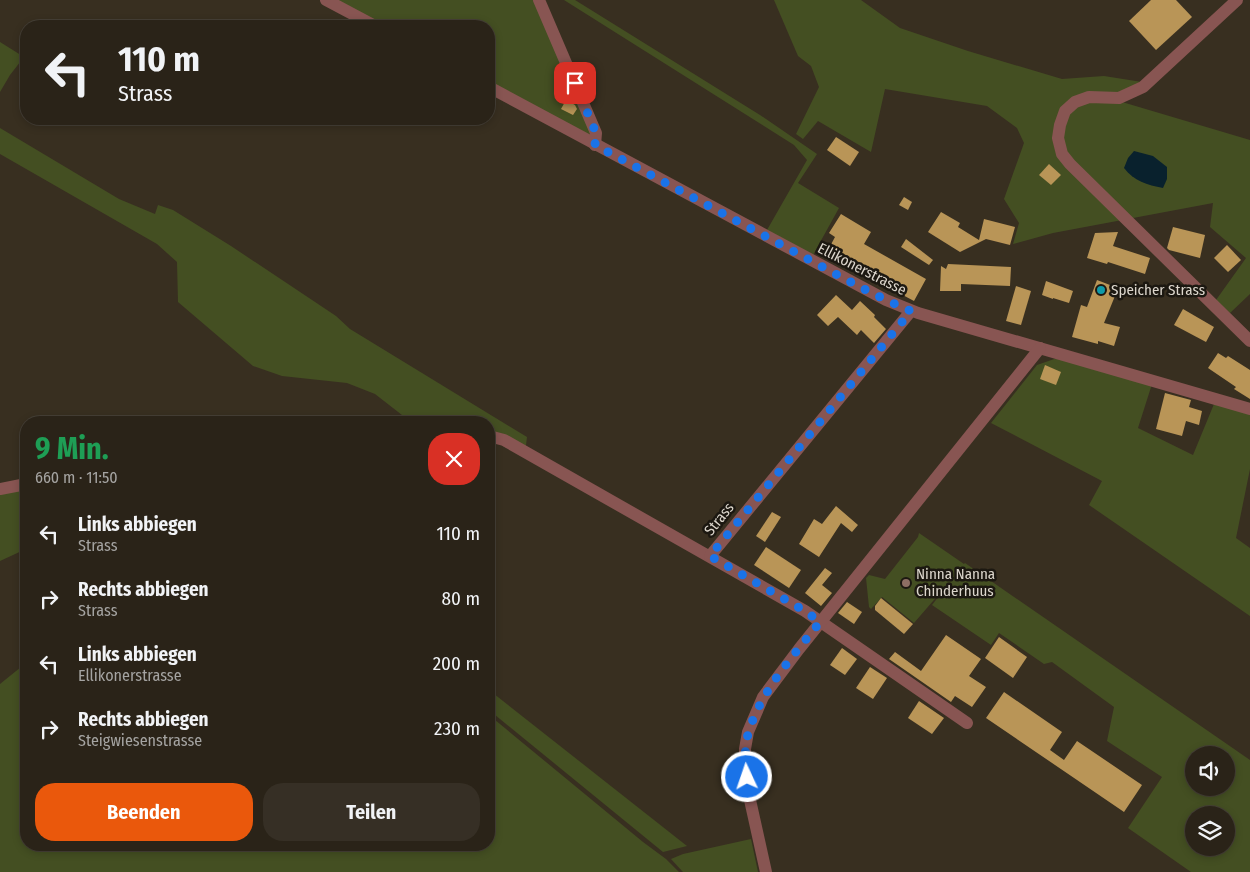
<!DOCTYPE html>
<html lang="de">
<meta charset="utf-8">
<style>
body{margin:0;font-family:"Fira Sans Condensed",sans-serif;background:#362f25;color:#f1f3f6;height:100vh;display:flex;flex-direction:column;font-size:19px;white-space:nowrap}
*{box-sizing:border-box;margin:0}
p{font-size:16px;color:#a5a4a2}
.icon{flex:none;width:28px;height:28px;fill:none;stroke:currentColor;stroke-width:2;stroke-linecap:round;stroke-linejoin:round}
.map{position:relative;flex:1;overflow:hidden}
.panel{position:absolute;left:20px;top:416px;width:475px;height:435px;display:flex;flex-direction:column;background:#2a2318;border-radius:20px;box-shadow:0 2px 8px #0003,0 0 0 1px #464037}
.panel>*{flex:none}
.hud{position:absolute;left:20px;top:20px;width:475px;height:105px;border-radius:20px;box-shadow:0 2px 8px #0003,0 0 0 1px #464037;background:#2a2318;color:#f1f3f6;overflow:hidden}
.fabs{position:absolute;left:1185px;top:746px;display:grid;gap:10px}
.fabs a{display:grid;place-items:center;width:50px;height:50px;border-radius:50%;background:#2a2318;box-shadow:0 2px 8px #0003,0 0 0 1px #464037;font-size:25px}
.pin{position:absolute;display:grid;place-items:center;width:42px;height:42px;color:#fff;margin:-21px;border-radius:10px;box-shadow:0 2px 8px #0006}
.me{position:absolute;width:55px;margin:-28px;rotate:357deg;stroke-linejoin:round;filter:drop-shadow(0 0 4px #0008)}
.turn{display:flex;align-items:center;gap:18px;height:105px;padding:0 15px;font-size:22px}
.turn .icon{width:65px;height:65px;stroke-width:2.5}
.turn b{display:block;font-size:35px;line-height:42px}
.round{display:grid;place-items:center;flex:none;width:52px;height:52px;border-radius:20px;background:#362f25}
.summary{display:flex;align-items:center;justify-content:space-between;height:85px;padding:0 15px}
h1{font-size:30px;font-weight:700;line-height:38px;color:#1e9e55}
.primary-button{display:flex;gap:10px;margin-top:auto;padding:10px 15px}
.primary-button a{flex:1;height:58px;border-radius:20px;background:#ea580c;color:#fff;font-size:20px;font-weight:700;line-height:58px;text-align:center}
.primary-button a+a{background:#362f25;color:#f1f3f6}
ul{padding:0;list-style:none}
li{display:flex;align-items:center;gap:15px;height:65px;padding:0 15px}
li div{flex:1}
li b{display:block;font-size:19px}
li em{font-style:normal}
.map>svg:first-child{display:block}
.green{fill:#444f22;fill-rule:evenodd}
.water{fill:#09212d}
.building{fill:#b99557}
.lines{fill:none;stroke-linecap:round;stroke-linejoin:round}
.minor{stroke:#885552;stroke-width:12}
.route{stroke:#1a73e8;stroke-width:9;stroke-dasharray:0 16.2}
.culture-dot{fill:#0f9aa8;stroke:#1c1811;stroke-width:2}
.education-dot{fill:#8d6e63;stroke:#1c1811;stroke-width:2}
.labels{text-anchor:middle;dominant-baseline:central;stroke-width:5;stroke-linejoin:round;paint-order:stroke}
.street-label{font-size:15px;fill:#dcd6cc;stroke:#1c1811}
.poi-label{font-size:15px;fill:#dcd6cc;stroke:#1c1811;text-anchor:start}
</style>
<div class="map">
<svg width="1250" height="872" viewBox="0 0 1250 872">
<rect width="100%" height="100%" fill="#382f20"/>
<g class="green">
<path d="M326,0h213l56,145 -106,-58v-61h-114z"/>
<path d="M564,0h11l185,115 57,39 -19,29 41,25 -26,47 -46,-25 40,-70 -13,-15z"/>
<path d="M774,0h87l39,28 68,23 94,28 42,-3 38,6 -30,17 138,41v154l-20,19 -14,-13 30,-42 -36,-31 3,-24 -160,30 -40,11 6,-21 -15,-24 20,-56 -7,-15 -30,-22 -102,-17 -14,63 -53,-31 -15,18 -7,-5 23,-47 -8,-21 -13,-10z"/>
<path d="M0,42l24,15 -14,18 -10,17z"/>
<path d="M0,128l119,71 36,15 3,-9 15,5 58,36 105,70 14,13 177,108 -2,16 -36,-17v-14h-78l-36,-28 -28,-11 -65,-7 -29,-10 -75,-64 -1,-40 -20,-18 -157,-90z"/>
<path d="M1057,358l95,26 -14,44 55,27 21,-51 36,9v56l-14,69 14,10v68l-161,-111 13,-24 -111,-58 46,-58z"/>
<path d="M26,487v62l-26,12v-70z"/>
<path d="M919,533l45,31 1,-1 285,197v112h-59l-63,-44 34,-51 -55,-36 7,-34 -62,-45 -8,2 -45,-31 -8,12 -59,-40 20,-26 -38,44 -32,-26 -11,12 -2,-2 -3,-29 3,-3 16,4 33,-42zM1194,755h32v33h-32zM1194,815h32v33h-32z"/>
<path d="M26,663v182h463v-130l154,127 23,17 13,13h-679v-188z"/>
<path d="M489,690l198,156 -24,6 -174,-142z"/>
<path d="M751,839l7,33h-75l-12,-13 12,-5z"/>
</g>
<path class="water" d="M1134,151l19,5 14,11v12l-4,9c-16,-3 -29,-7 -39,-20l4,-10z"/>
<g class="building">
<path d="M1151,0h25l16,17 -36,33 -27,-29z"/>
<path d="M566,100l9,5 2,4 -4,6 -12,-6z"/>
<path d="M836,137l23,15 -9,14 -23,-16z"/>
<path d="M1049,164l12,11 -10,10 -12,-10z"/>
<path d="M904,197l8,5 -4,8 -9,-5z"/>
<path d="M941,212l19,11 -2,4 21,13 5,-21 31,8 -5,18 -24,-6 -26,13 -32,-20z"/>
<path d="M841,214l30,18 -7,12 62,35 -12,22 -30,-16 4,-7 -33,-18 -3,4 -24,-14 7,-13 -6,-4z"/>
<path d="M1173,227l32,8 -5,23 -31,-8 -2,-2z"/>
<path d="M1118,232l-5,14 37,12 -5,16 -37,-12 -1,2 -20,-6 8,-25z"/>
<path d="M906,239l27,21 -4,5 -28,-18z"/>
<path d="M1227,245l14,15 -13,12 -14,-14z"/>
<path d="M948,264l63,3 -1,19 -49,-2v7h-21l1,-25 5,3z"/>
<path d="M1097,280l13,5 -1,3 8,3 -13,32 16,4 -6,19 -16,-5v3l-26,-7 9,-32 6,2z"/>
<path d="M1046,281l27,10 -4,12 -16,-5v1l-11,-4z"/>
<path d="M1016,286l15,5 -10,34 -15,-4z"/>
<path d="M836,295l16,15 8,-9 15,14 -1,2 12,12 -12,14 -13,-13 -4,5 -19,-18 -10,9 -11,-11z"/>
<path d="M1183,309l31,18 -8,15 -32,-17z"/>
<path d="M1218,353l8,5 2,-2 22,14v29l-16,-10 2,-2 -28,-19z"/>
<path d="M1045,365l16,7 -5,13 -16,-6z"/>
<path d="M1165,393l26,7 -2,7 13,4 -3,14 -13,-4 -4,15 -26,-7z"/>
<path d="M836,506l22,19 -6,7 -11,-9 -22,34 -20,-13 15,-25 8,5z"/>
<path d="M772,512l9,5 -16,25 -9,-6z"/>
<path d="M766,547l35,23 -12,18 -35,-23z"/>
<path d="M825,568l7,5 -10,12 10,8 -11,13 -16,-13z"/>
<path d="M881,598l32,26 -9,10 -29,-24v-4z"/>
<path d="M847,602l15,10 -8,12 -16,-11z"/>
<path d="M946,635l35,24 -12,17 17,11 -14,20 -17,-11 -4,6 -62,-43 6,-7 26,19z"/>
<path d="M999,637l28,20 -14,21 -28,-20z"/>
<path d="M842,648l15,11 -12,16 -15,-10z"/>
<path d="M870,667l17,11 -14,21 -17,-11z"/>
<path d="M1004,692l58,40 -12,18 14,10 13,-19 65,44 -18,27 -138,-94z"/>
<path d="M919,701l25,17 -12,16 -24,-16z"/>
</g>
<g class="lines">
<g class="minor">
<path d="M326,0l49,26"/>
<path d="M539,0l57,133 -1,12"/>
<path d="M1237,0l-94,87 -24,11 -30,-1 -14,5 -10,9 -5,14 -2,13 4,16 8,10 180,177"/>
<path d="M489,87l397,213 32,13 332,96"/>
<path d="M489,436l15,4 301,171 162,112"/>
<path d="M0,489l26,-5"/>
<path d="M710,556l201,-245"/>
<path d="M766,872l-18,-81 -3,-28v-14l3,-17 15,-35 36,-48 241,-301"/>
</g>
</g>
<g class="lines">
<path class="route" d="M575,83l21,50 -1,12 265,142 26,13 25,11 -201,245 95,55 15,11c-26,33 -59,69 -71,109 -5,15 -4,31 -2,46"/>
</g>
<circle class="culture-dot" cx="1101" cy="290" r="5"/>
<circle class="education-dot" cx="906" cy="583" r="5"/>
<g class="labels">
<g class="street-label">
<text transform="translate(862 269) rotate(27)">Ellikonerstrasse</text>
<text transform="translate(719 519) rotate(-51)">Strass</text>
</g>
<g class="poi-label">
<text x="1111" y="290">Speicher Strass</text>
<text x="916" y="574">Ninna Nanna<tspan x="916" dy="17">Chinderhuus</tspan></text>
</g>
</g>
</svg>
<div class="fabs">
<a><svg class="icon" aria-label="sound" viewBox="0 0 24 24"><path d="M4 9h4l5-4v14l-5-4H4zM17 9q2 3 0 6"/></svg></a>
<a><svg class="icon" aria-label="layers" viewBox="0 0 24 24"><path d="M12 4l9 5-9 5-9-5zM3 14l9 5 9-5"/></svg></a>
</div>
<div class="pin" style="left:575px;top:83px;background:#d93025"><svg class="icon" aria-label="arrive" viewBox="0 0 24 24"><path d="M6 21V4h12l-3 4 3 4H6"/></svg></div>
<svg class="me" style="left:747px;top:777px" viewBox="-20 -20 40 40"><circle r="17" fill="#1a73e8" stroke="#fff" stroke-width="3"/><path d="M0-11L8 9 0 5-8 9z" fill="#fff"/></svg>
<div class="hud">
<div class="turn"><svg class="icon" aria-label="left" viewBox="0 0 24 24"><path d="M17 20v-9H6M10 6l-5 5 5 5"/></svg><div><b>110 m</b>Strass</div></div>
</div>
<section class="panel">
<div class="summary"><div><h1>9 Min.</h1><p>660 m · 11:50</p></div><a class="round" style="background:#d93025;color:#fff"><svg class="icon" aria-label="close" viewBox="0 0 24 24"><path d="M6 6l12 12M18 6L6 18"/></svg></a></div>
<ul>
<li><svg class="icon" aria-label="left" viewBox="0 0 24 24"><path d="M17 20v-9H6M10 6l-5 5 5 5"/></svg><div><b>Links abbiegen</b><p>Strass</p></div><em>110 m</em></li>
<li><svg class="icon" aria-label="right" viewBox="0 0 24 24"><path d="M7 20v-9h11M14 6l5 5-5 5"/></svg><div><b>Rechts abbiegen</b><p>Strass</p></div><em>80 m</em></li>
<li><svg class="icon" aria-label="left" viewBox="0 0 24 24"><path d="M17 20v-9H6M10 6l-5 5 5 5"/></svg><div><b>Links abbiegen</b><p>Ellikonerstrasse</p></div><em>200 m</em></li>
<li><svg class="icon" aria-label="right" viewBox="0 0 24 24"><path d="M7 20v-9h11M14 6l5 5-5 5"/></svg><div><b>Rechts abbiegen</b><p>Steigwiesenstrasse</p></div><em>230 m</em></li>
</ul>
<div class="primary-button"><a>Beenden</a><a>Teilen</a></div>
</section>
</div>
